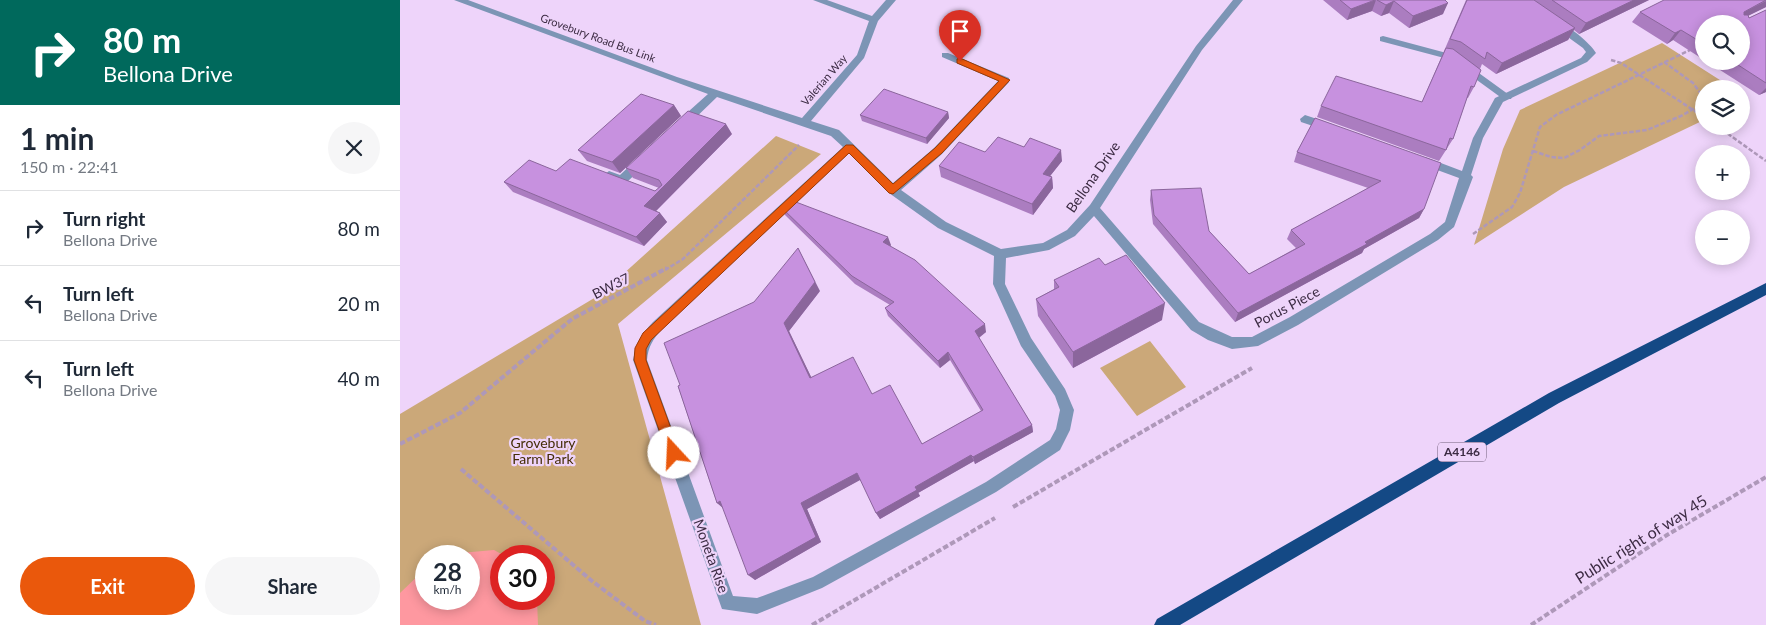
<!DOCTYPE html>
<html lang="en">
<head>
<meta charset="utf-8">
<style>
  body { margin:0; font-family:Lato,sans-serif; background:#f6f6f7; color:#1f2937; height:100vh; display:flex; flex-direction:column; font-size:19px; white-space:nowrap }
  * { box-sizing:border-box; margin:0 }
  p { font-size:16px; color:#747a83 }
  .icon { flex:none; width:28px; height:28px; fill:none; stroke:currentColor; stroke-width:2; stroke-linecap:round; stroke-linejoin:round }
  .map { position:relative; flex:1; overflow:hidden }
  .side { display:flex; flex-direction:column; background:#fff; width:400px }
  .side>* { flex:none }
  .guide { background:#00695c; color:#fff; overflow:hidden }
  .fabs { position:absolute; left:1295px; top:15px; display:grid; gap:10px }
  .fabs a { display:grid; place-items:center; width:55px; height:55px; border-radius:50%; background:#fff; box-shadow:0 2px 12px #0003; font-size:25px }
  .speed { position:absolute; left:15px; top:545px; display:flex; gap:10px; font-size:25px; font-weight:700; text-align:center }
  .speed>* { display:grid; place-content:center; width:65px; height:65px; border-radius:50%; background:#fff; box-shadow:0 2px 12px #0003; line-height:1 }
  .speed small { font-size:12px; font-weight:400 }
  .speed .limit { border:8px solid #d22; background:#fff; color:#111 }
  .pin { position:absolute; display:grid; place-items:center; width:42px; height:42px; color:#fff; margin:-51px -21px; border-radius:50% 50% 50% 0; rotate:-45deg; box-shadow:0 0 5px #0007 }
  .pin .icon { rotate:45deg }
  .me { position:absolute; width:55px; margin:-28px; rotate:340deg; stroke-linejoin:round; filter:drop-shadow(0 0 4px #0008) }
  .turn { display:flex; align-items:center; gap:18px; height:105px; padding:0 20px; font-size:22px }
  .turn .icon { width:65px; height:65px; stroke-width:2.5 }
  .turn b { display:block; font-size:35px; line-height:42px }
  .round { display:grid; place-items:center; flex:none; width:52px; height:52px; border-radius:26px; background:#f6f6f7 }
  .overview { display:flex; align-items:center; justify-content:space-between; height:85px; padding:0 20px }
  h1 { font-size:30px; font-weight:700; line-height:38px }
  .cta { display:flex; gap:10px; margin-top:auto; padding:10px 20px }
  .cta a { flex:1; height:58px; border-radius:30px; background:#ea580c; color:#fff; font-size:20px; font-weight:700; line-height:58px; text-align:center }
  .cta a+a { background:#f6f6f7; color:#1f2937 }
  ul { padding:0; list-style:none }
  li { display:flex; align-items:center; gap:15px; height:75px; padding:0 20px; border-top:1px solid #e0e1e3 }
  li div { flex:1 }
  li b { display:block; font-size:19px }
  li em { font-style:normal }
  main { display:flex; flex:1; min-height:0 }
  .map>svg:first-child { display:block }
</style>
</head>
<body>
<main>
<section class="side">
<div class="guide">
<div class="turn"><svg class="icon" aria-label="right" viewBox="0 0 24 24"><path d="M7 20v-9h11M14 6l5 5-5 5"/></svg><div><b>80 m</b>Bellona Drive</div></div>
</div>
<div class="overview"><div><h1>1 min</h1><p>150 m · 22:41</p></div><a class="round"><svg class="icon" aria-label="close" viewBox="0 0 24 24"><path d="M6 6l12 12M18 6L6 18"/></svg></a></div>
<ul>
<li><svg class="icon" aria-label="right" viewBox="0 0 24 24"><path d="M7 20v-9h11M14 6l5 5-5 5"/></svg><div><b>Turn right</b><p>Bellona Drive</p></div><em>80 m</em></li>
<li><svg class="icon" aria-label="left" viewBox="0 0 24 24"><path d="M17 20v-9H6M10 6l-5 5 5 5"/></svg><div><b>Turn left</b><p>Bellona Drive</p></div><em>20 m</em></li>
<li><svg class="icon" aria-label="left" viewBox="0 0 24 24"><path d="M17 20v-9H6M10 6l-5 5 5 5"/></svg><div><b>Turn left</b><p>Bellona Drive</p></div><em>40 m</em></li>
</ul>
<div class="cta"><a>Exit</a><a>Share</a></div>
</section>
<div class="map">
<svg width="1366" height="625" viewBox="0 0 1366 625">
  <rect width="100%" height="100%" fill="#eed4fa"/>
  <path fill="#cba879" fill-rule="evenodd" d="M1262 43 1334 89H1304V120L1164 187 1074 245 1103 149 1120 110Z
    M376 136 421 154 218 324 301 625H0V414L201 294ZM26 556H69V599H26ZM101 556H144V599H101Z
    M750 341 786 387 737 416 700 368Z"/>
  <path fill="#fe98a0" d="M94 550 105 556H101V599H137L138 625H0V593L24 570 26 569V599H69V556H54L60 553Z"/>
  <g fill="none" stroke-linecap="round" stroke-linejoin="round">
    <path stroke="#ae98b9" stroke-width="2.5" stroke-dasharray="4.5 2" stroke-linecap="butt" d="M1211 60 1221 63 1304 117
      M1264 62 1293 83 1304 98
      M1317 126 1366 161
      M1133 151 1151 157 1164 158 1180 150 1199 136 1247 130 1281 116 1304 103
      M1073 234 1112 207 1120 193 1140 127 1156 115 1292 49
      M265 270 283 259 399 145"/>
    <path stroke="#ae98b9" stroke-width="4" stroke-dasharray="5.5 2.5" stroke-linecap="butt" d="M0 444 60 413 172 319 267 268
      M61 469 192 581 245 621 256 625
      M613 507 852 368
      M412 625 595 518
      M1131 625 1267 535 1366 477"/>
    <path fill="#7c95b5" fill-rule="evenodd" d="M983 36 1054 55 1112 97 1111 99H1103L1048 59 980 41V37Z"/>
    <path fill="#7c95b5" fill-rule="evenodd" d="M54 0H68L277 77 402 118 457 55 469 21 413 0H427L472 16 486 0H496L478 21 464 58 411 121 439 130 493 183 534 148 598 81 542 57V53H548L609 78V82L542 154 501 190 546 222 601 249 643 243 667 230 690 205 796 46 833 0H843L802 50 700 208 799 322 832 337H852L890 317 1030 234 1045 222 1059 178 1021 164 1020 161 1025 157 1062 171 1073 138 1095 98 1181 58 1186 52 1183 48 1154 27V23C1165 21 1190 43 1196 53L1187 62 1103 102 1083 138 1071 175 1073 177 1054 227 1038 240 898 325 858 346 832 349 808 340 791 330 694 216 675 236 649 250 606 258 605 284 631 338 665 389 674 410 670 430 660 450 596 492 422 588 357 614 322 609 233 360C236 345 242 333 253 322L443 147 431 136 317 97 287 126H279L278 123 279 120 308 94ZM449 153 489 193 538 228 594 256 593 284 621 346 655 396 660 410 656 429 650 440 586 482 413 577 357 598 333 596 247 360C248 347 253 339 262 329Z
      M905 115 932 124 933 127 928 131 901 122 900 119Z
      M241 158 245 159 246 162 245 165 226 183C219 185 207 181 204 175L209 171 220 175 237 159Z"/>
    <path fill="#144985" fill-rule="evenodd" d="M1366 283V295L1159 403 780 625H754L757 619 1149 393Z"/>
  </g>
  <path fill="#ab7dc0" d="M923 0H1045L1043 14 1009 28 989 13 981 16 972 11 947 20Z
    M1066 0H1249L1179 34 1174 30 1168 40 1096 74 1082 64 1080 69 1074 87 1068 98H1067L1053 139 1039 161 917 117 921 106 1022 102Z
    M1366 0V7L1348 16 1349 18 1366 10V92L1359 95 1306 61H1341L1304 24V60L1273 40 1267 44 1232 22 1240 12Z
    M274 105 281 116 220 173 187 161 178 150Z
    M548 112 549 118 527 144 462 121 460 115Z
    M915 118 1024 209 1019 218 964 249 962 253 835 322 753 224 750 200 751 190 809 231 849 274 896 248 887 239 891 230 968 188 894 162 897 152Z
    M332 134 256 211 260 213 267 222 244 246 113 192 104 182 156 171 255 191 259 188 233 178 226 168Z
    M585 152 662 161 650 176 652 177 653 188 633 215 541 177 539 166Z
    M381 207 491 245 490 246 586 332 579 338 632 425 633 432 575 464 574 461 518 493 520 496 480 519 476 513 461 479 407 509 421 542 355 580 323 507 317 503 278 386 420 291 389 331 411 377 472 394 522 444 581 411 550 360 540 368 488 316 485 308 490 305 455 284 385 215Z
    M705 265 762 320 673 368 638 316 636 299 654 289V280Z"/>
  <path fill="#8b669c" d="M976 0 972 11 947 20 951 9Z
    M1234 0H1249L1179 34 1186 23Z
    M994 1 989 13 981 16 986 5Z
    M1366 1V7L1335 22 1344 12Z
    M1048 3 1043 14 1009 28 1013 16Z
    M1175 28 1168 40 1096 74 1102 63Z
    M1281 30 1273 40 1267 44 1275 33Z
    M1366 88V92L1359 95Z
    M274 105 281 116 220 173 212 162Z
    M548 112 549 118 527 144 526 138Z
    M326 124 332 134 251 216 244 206Z
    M661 150 662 161 643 185V174Z
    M652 177 653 188 633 215 632 204Z
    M1024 209 1019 218 964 249 962 253 835 322 838 313Z
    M260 213 267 222 244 246 236 237Z
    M488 237 491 245 487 251 483 242Z
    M398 248 420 291 389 331 415 385 410 378 384 323Z
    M765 303 762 320 673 368V352Z
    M585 324 586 332 577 339 575 331Z
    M548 352 550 360 540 368 538 361Z
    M632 425 633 432 575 464 573 457Z
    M571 455 574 461 518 493 515 487Z
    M457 473 462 479 407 509 421 542 355 580 348 575 401 503Z
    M517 490 520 496 480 519 476 513Z
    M320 501 324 509 317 503Z"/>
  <path fill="#c791df" stroke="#8b669c" d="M940 0H975L951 9Z
    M977 0H1045L1048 3 1013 16 994 1 986 5Z
    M1067 0H1134L1175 28 1102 63 1087 52 1085 59 1061 42 1050 39Z
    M1152 0H1234L1186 23Z
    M1264 0H1366L1344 12V15H1348L1349 18 1366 10V83L1332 61H1341V24H1304V44L1281 30 1275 33 1240 12Z
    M1046 48 1053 49 1081 70 1074 87 1071 86 1053 139 1050 138 1046 150 921 106 936 76 1022 102Z
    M484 89 548 112 526 138 460 115Z
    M241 94 274 105 212 162 178 150Z
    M288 111 326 124 244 206 260 213 236 237 104 182 129 160 156 171 170 159 255 191 262 185 259 180 226 168Z
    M915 118 1041 163 1024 209 965 242 967 244 838 313 754 215 751 190 801 188 809 231 849 274 905 244 891 230 981 181 897 152Z
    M598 137 624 147 630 138 661 150 643 174 652 177 632 204 539 166 559 142 585 152Z
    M388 199 488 237 483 242 515 260 585 324 575 331 632 425 573 457 571 455 515 487 517 490 476 513 457 473 401 503 416 537 348 575 320 501 317 503 278 386 280 385 264 343 354 302 398 248 415 282 384 323 410 378 453 357 472 394 490 385 522 444 583 410 548 352 538 361 485 308 494 302 452 276 381 207Z
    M726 255 765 303 673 352 636 299 659 287 654 280 699 258 705 265Z"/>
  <path fill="#ea580c" stroke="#983908" d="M560 58 610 80 542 153 493 194 489 193 449 153 251 340 246 349V360L280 453 278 458 274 459 269 458 234 360 235 348 243 333 446 145H453L493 184 535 148 599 81 557 63V59Z"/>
  <g text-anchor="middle" stroke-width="4.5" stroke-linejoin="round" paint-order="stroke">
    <g font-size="11" fill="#3c2b43" stroke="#eed4fa">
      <text transform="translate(198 38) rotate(20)" y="4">Grovebury Road Bus Link</text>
      <text transform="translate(424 80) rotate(-49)" y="4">Valerian Way</text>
    </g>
    <rect fill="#eed4fa" stroke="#715e7a" stroke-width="1" x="1038" y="442.5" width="48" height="19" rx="4"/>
    <g font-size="12" font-weight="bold" fill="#3c2b43">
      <text x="1062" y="456">A4146</text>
    </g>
    <g font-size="14" fill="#3c2b43" stroke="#eed4fa">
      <text transform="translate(693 177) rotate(-55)" y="5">Bellona Drive</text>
      <text transform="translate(211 286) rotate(-27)" y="5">BW37</text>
      <text transform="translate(887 307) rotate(-28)" y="5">Porus Piece</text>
      <text transform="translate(311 556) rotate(70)" y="5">Moneta Rise</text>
    </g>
    <g font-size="14" fill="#442d06" stroke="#eed4fa">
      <text x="143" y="448">Grovebury<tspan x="143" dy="16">Farm Park</tspan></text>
    </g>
    <g font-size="16" fill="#3c2b43" stroke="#eed4fa">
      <text transform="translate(1241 539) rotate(-32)" y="6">Public right of way 45</text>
    </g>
  </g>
</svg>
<div class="fabs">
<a><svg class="icon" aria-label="search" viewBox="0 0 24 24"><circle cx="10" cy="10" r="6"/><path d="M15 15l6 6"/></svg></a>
<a><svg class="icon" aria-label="layers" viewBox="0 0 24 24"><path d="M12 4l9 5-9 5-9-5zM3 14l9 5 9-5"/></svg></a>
<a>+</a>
<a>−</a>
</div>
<div class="speed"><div>28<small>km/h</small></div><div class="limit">30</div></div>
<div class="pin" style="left:560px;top:61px;background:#d93025"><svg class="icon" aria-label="arrive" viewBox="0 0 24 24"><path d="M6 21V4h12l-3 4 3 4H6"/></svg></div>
<svg class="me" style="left:274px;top:453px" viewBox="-20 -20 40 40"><circle r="19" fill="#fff"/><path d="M0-13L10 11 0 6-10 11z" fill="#ea580c"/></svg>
</div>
</main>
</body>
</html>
